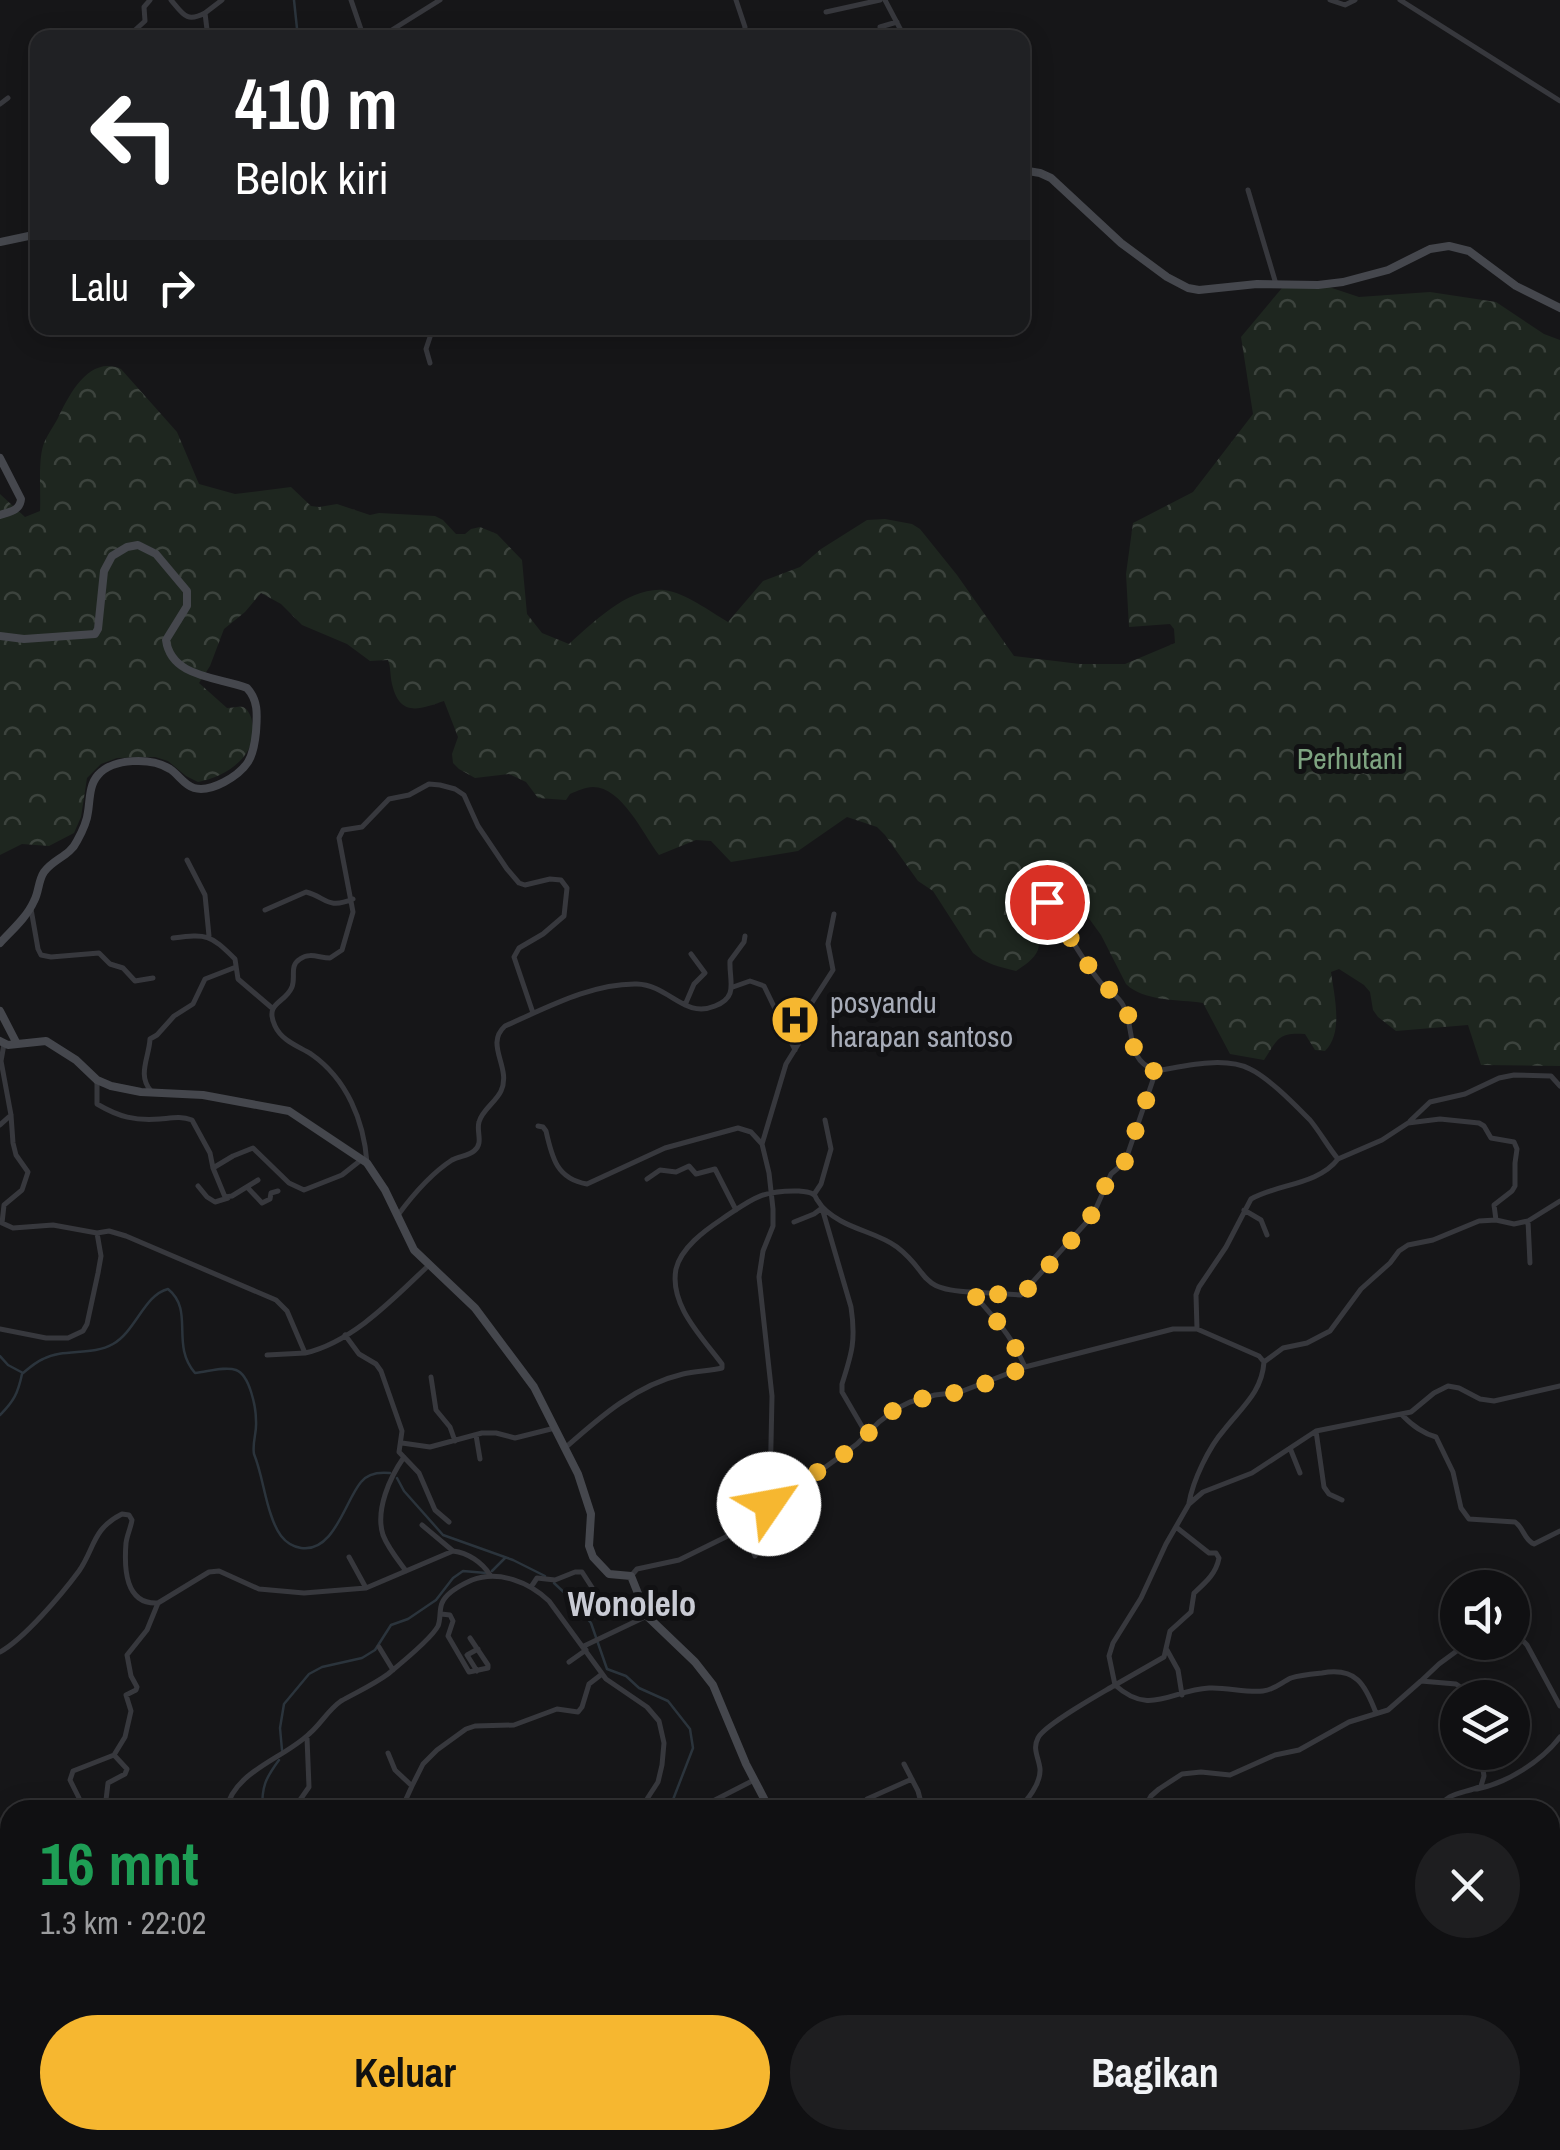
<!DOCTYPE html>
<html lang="id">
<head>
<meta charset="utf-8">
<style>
  body { margin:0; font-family:"Archivo Narrow",sans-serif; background:#1e1e20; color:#f1f3f6; height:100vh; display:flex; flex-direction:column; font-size:38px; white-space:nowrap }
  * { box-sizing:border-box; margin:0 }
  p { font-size:32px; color:#9c9d9f }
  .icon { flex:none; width:55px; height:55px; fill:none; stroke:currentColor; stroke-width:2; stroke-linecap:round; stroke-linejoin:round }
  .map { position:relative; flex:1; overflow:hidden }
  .side { position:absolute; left:0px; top:1800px; width:1560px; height:350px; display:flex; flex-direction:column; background:#101012; border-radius:30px 30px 0 0; box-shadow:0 5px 25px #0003,0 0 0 2px #303032 }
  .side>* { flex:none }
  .guide { position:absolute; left:30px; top:30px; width:1000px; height:305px; border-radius:20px; box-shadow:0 5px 25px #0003,0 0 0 2px #303032; background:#202124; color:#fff; overflow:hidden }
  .buttons { position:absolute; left:1440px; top:1570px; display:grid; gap:20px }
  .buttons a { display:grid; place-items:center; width:90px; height:90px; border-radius:50%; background:#101012; box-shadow:0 5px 25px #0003,0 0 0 2px #303032; font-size:50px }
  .pin { position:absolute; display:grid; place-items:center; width:85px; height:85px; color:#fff; margin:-42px; border:5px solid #fff; border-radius:50%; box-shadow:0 2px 10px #0007 }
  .me { position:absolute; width:110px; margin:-55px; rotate:57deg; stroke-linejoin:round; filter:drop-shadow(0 0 8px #0008) }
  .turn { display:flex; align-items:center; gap:35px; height:210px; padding:0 40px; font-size:45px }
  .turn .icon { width:130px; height:130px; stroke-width:2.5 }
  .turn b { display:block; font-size:70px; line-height:85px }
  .then { display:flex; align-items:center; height:95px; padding:0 40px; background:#0003; gap:20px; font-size:38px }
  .round { display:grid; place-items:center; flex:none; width:105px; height:105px; border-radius:52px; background:#1e1e20 }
  .summary { display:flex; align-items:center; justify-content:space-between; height:170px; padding:0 40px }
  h1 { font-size:60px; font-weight:800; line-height:75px; color:#1e9e55 }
  .action { display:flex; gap:20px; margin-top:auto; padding:20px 40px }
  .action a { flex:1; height:115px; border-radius:60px; background:#f6b730; color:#111; font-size:40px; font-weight:800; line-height:115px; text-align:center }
  .action a+a { background:#1e1e20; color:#f1f3f6 }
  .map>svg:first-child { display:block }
</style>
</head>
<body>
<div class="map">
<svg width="1560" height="2150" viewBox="0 0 1560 2150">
  <defs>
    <pattern id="forest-crowns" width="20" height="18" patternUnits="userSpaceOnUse" patternTransform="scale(2.5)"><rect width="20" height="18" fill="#1e261f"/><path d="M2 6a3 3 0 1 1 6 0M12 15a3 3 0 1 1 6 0" fill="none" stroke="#3c433d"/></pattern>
  </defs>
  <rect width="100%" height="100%" fill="#161618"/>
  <path fill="url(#forest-crowns)" d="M1329 287 1359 297 1430 292 1496 302 1544 334 1560 340V1066L1481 1065 1468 1025 1396 1031 1378 1017 1373 1010 1370 992 1364 985 1339 969 1331 972C1334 995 1344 1033 1325 1051L1315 1050 1305 1034C1278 1032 1278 1039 1264 1060L1230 1054 1203 1003C1179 999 1144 1002 1126 984L1101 935 1069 891 1042 889 1023 906C1029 936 1059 944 1016 971 1000 967 986 964 973 953L933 891 918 881 885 835 877 827 847 817 798 851 731 862 711 841 696 840 659 855C643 834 622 787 593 787 585 787 577 791 570 794L566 800 538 798 526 782 509 774 475 778 459 769 453 763 452 754 458 737 444 701C420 709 400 718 392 684 390 675 391 668 388 660L370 661 347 644 302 625 281 604 261 593 245 612 224 629 210 666 199 683 227 708C232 708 238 706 243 707 248 709 251 716 252 721 260 754 227 777 198 782L186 776 168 761 155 757 117 758 101 764 87 778 81 817 74 833 49 846 22 844 0 855V494L25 517 40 511C41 493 38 463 43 446 46 437 53 427 58 418 69 395 89 355 121 369L177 432 199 484 235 494 291 487 311 506 319 507 337 504 370 515 379 513 435 516 443 520 456 534H465L471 529 480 527 497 534 522 560 527 614 542 633 569 644C594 622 628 587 664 590 686 593 709 611 728 622L763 581 800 567 821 549 867 520 885 519 912 524 920 529 957 575 1014 656 1080 664H1125L1175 643 1174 629 1170 624 1129 627 1126 574 1133 523 1193 492 1253 414 1241 337 1282 288Z"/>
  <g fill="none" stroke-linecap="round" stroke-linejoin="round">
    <path stroke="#2b343c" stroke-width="2.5" d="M294 0 298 38
      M0 1356 8 1365 23 1373C29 1368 36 1362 43 1359 64 1348 92 1356 113 1344 136 1331 144 1295 168 1289 195 1311 170 1344 195 1373 207 1372 225 1366 236 1370 250 1375 256 1408 256 1421 257 1433 252 1442 254 1454 262 1474 264 1495 271 1515 276 1530 283 1545 301 1548 334 1553 345 1501 361 1482 368 1473 380 1472 390 1473
      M0 1415C14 1401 18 1393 22 1374
      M397 1478 404 1491 443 1535 513 1560 545 1576
      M492 1571 505 1558
      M554 1583 570 1598 591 1623 607 1669 626 1676 639 1688 668 1701 690 1729 693 1748 669 1810
      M282 1750 280 1728 284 1704 309 1674 322 1667 362 1658 375 1650 391 1625 408 1619 436 1600 453 1578 463 1571 486 1573
      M262 1810C262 1786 265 1779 279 1760
      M0 1954 10 1967
      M1018 2140H1021
      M1149 2140 1154 2150"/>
    <path stroke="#37383d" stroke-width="5" d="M171 0C183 14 186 23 205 13
      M351 0 364 38
      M736 0 745 27 743 38
      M885 0 905 38
      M1330 0 1345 5 1355 0
      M1400 0 1560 101
      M826 12 880 0
      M880 27 897 22
      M134 31 145 21 144 7 150 0
      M208 38 205 13 222 0
      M379 38 440 0
      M1022 94H1023
      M0 104 8 98
      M1248 190 1276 284
      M430 363 426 349 433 328
      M187 860 205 895 209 936
      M1036 903H1049C1066 929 1081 959 1101 983 1108 991 1118 995 1123 1005 1136 1030 1124 1059 1156 1071
      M31 909 38 949 41 955 51 957 99 953 110 964 123 968 135 981 153 978
      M265 910 306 892C326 897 327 910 353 899
      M173 938C207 934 210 934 235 959L238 979 272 1008
      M733 987 750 981 764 986 795 1050
      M685 1005 694 984 705 973 691 954
      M97 1080V1104C119 1117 135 1121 160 1119 172 1118 181 1116 192 1120L210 1153 213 1168 225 1197 232 1196 258 1180
      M151 1091C137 1075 149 1058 150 1039L157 1035 174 1016 193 1004 205 979 236 967
      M1410 1121 1430 1102 1465 1094 1499 1078 1514 1075 1551 1076 1560 1086
      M0 1125 11 1115
      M538 1126 543 1127 546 1131C552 1158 557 1179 587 1184L665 1148 738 1128 751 1132 762 1144 769 1173 773 1209V1226L763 1251 759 1277 772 1396 770 1490
      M762 1144 786 1064 799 1043 804 1015 833 970 828 944 834 914
      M367 1163C364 1121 347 1079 311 1054 298 1046 282 1041 275 1026 264 1002 285 1004 292 987 296 976 289 966 300 959 310 952 319 958 330 958L342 950 353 912 339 838 343 830 362 827 389 799 409 795 429 784 440 785 455 789 464 795 478 826 507 869 519 883 525 885 550 879 561 880 567 888 564 916 543 934 519 948 514 957 533 1013
      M213 1168 233 1156 253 1148 289 1183 304 1190 342 1175 361 1160
      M647 1179 660 1170 676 1172 689 1166 696 1174 715 1169 736 1210
      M198 1186 207 1197 215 1202 228 1198
      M247 1187 262 1203 270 1199 271 1193 278 1191
      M815 1193 821 1184 831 1149 825 1120
      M1244 1210 1261 1220 1267 1235
      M398 1215C412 1196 432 1173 452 1160 459 1156 468 1156 474 1151 484 1143 476 1132 479 1122 482 1110 496 1102 501 1091 512 1067 484 1045 505 1026 546 1008 592 983 637 984 669 985 684 1019 715 1006 739 997 729 981 730 961L744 942 745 936
      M1528 1221 1530 1263
      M794 1222 814 1214 822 1208 851 1307C856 1340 852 1353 842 1384V1392L867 1435
      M97 1233 109 1231 126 1236 276 1300 287 1311 305 1353C353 1342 394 1298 429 1265
      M973 1292 1021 1295 1093 1215 1111 1174 1125 1162 1156 1071C1183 1066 1225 1056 1250 1069 1269 1078 1295 1105 1310 1120 1320 1132 1328 1147 1338 1159
      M0 1329 46 1338H68L83 1331 87 1324 98 1273 101 1256 97 1233 53 1225 13 1228 2 1223 4 1205 22 1190 28 1172 16 1155 13 1143 11 1115 1 1061 4 1044
      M1197 1329 1196 1295 1199 1287 1226 1247 1251 1199C1277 1184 1318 1185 1338 1159L1382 1140 1408 1123 1440 1119 1479 1123 1484 1126 1491 1138 1514 1142 1517 1149 1515 1163V1186L1512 1191 1494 1205 1496 1220
      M345 1335 359 1354 376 1364 381 1371 402 1431 399 1452 419 1473 435 1510 449 1522
      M267 1355 305 1353
      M431 1377 436 1410 450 1427 455 1441
      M1403 1416C1413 1426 1422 1433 1436 1437L1453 1472 1461 1508 1469 1519 1515 1522C1524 1528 1524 1540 1534 1544L1560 1531
      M1316 1431 1324 1487 1329 1494 1342 1500
      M476 1435 480 1459
      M402 1443 430 1447 482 1433H496L515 1438 555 1428
      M565 1448C600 1417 636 1385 683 1374 696 1371 710 1371 722 1368V1364C702 1337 669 1305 676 1269 681 1248 704 1231 722 1219 752 1199 761 1190 799 1191 804 1192 810 1191 814 1195 816 1196 816 1199 818 1201 823 1210 832 1216 841 1221 859 1231 881 1235 897 1247 932 1274 916 1290 972 1292 995 1320 1010 1332 1025 1367
      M1290 1448 1300 1473
      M404 1457C390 1477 375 1510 383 1535 388 1548 398 1560 406 1571
      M1189 1503C1193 1480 1209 1447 1224 1430 1242 1407 1262 1392 1264 1362L1283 1348 1307 1343 1330 1331 1361 1289 1390 1263 1399 1251 1408 1245 1433 1240 1479 1221 1496 1220 1514 1224 1528 1221 1560 1201
      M422 1525 453 1551
      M1176 1527 1209 1553H1216L1219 1558C1216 1574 1205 1583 1194 1593L1191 1612 1170 1631 1164 1657 1115 1685C1150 1717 1171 1690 1209 1688 1227 1687 1246 1693 1263 1691 1274 1690 1282 1682 1291 1678 1300 1675 1312 1674 1322 1673 1356 1667 1365 1684 1376 1713
      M744 1528 755 1556
      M767 1540 774 1531 767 1508
      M349 1557 366 1588
      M631 1576 637 1569 679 1560 744 1528 767 1508 770 1490 803 1481 816 1474 857 1444 879 1422 896 1409 910 1402 935 1395 960 1392 1025 1367 1173 1329H1197L1259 1356 1264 1362
      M531 1587 537 1578 555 1580 575 1572H582L593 1589 605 1617
      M441 1614 450 1615 453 1621 448 1636 469 1672 488 1668V1665L470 1638
      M1512 1629 1527 1645 1560 1706
      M584 1646 647 1616
      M379 1647 393 1670
      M1167 1650 1178 1670 1182 1695
      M0 1652C24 1639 62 1594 79 1571 95 1548 92 1529 122 1514L129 1515 132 1520C131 1527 127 1535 126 1543 124 1568 125 1605 158 1603L209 1572 219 1571 259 1589 304 1593 366 1588 453 1551C468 1553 482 1562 490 1575
      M569 1662 586 1650
      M477 1671 467 1655 478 1649
      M1421 1681 1439 1664 1469 1642
      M388 1753 395 1770 412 1786 401 1810
      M114 1755 125 1737 131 1711 126 1695 136 1690 137 1687 131 1676 127 1655 147 1630 158 1603
      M904 1764 918 1791 923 1810
      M412 1786 423 1764 437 1750 466 1729 475 1726 514 1725 557 1709 578 1712 582 1707 589 1684 602 1674
      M1477 1789C1507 1783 1542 1761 1560 1737
      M76 1810 79 1798 70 1780 73 1771 114 1755 127 1769 125 1774 108 1783 106 1800 110 1810
      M226 1810C234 1771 283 1759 309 1734 321 1724 328 1710 341 1701 357 1692 373 1685 388 1674 399 1665 432 1638 438 1626 441 1619 439 1610 442 1603 446 1593 463 1584 472 1580 499 1570 529 1582 549 1601L606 1679 647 1707 659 1721 664 1743 662 1765 658 1782 647 1799 643 1810
      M293 1810 309 1787 307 1738
      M704 1810 713 1801 754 1780
      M864 1810 863 1804 867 1799 912 1779
      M1018 1810C1027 1800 1041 1784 1040 1769 1039 1758 1032 1749 1038 1738 1044 1725 1100 1694 1115 1685L1109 1656 1113 1643 1141 1598 1166 1544 1189 1504 1203 1492 1252 1473 1316 1431 1411 1412 1434 1393 1448 1386 1459 1388 1480 1399 1494 1401 1560 1386
      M1143 1810 1151 1796 1159 1789 1182 1774 1201 1772 1230 1775 1275 1755 1299 1750 1349 1722 1388 1710 1421 1681 1456 1684 1476 1698
      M1440 1810C1445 1791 1466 1794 1481 1786L1484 1776 1480 1752
      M0 1873 10 1874
      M1550 1885 1560 1887
      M1550 2024 1554 2016V1998L1560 1980
      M1550 2028 1560 2022
      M0 2064 10 2070
      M0 2112 10 2103
      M442 2140 446 2150
      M539 2140 545 2150
      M556 2140 564 2150
      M998 2140 1008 2150
      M1525 2140 1532 2150
      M76 2150 79 2140
      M212 2150 228 2140
      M415 2150 417 2140
      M704 2150 716 2140
      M833 2150 849 2140
      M924 2150 930 2140
      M1020 2150 1035 2140"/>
    <path stroke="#45474d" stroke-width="8" d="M1022 170 1040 173 1051 178 1121 243 1167 277 1188 288 1199 290 1257 284 1318 285 1343 282 1388 270 1430 249 1449 246 1469 251 1516 286 1560 308
      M0 242 38 234
      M0 458 21 499C20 511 9 512 0 515
      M0 636 24 639 95 634 98 629 104 571 112 556 127 547 138 545 156 554 187 591V606L166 640C171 678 219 677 247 688 259 701 257 716 256 732 255 742 253 754 248 762 239 776 211 793 194 788 184 785 179 775 170 769 151 757 113 758 98 775 89 785 90 800 88 812 87 822 82 832 77 841 70 856 53 859 44 872 38 881 39 892 34 901 27 917 12 930 0 943
      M0 1011 16 1042
      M0 1041 8 1045 46 1041 76 1060 97 1080 111 1086 141 1092 203 1095 289 1111 367 1163 385 1190 414 1250 475 1308 534 1387 578 1474 591 1514 589 1546 593 1557 609 1574 631 1576 647 1616 695 1662 713 1685 746 1764 770 1810
      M1115 2140 1117 2150"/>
  </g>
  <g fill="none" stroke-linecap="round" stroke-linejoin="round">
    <path stroke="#f6b730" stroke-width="18" stroke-dasharray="0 32.4" d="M769 1504 770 1490C808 1480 828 1468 858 1443 872 1431 883 1416 899 1407 919 1397 938 1396 959 1392 982 1387 1003 1375 1025 1368 1010 1332 995 1320 972 1292L1017 1296 1025 1292 1088 1222 1111 1174 1124 1164 1156 1072C1122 1058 1139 1027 1122 1002 1117 994 1105 988 1098 980L1047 902"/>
  </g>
  <defs>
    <g id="hospital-disc" transform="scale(2.5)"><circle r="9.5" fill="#f6b730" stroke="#111113"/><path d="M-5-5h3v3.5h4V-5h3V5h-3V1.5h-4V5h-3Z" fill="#111"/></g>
  </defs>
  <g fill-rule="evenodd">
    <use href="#hospital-disc" x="795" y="1020"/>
  </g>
  <g text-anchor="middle" stroke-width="10" stroke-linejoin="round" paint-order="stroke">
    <g font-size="30" fill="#7ea481" stroke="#111113">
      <text x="1350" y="769">Perhutani</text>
    </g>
    <g font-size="30" fill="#a7acb8" stroke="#111113" text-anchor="start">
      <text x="830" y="1013">posyandu<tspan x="830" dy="34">harapan santoso</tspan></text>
    </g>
    <g font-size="35" font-weight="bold" fill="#c9cbd4" stroke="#111113">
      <text x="632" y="1616">Wonolelo</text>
    </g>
  </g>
</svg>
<div class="buttons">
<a><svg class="icon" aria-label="sound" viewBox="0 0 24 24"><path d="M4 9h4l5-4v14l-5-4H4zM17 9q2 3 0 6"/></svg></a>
<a><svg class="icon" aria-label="layers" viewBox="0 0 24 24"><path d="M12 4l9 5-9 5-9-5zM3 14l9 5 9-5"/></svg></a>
</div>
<div class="pin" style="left:1047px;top:902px;background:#d93025"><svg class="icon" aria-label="arrive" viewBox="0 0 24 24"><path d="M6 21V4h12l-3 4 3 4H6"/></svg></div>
<svg class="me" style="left:769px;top:1504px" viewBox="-20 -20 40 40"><circle r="19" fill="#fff"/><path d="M0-13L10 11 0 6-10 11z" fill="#f6b730"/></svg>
<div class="guide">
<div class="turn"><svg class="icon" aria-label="left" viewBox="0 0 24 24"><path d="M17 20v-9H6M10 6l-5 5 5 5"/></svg><div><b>410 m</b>Belok kiri</div></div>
<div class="then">Lalu<svg class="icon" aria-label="right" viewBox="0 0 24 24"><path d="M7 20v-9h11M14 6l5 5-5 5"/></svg></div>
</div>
<section class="side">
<div class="summary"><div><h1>16 mnt</h1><p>1.3 km · 22:02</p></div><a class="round"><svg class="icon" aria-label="close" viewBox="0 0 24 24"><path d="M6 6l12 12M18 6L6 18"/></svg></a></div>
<div class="action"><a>Keluar</a><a>Bagikan</a></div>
</section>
</div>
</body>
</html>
